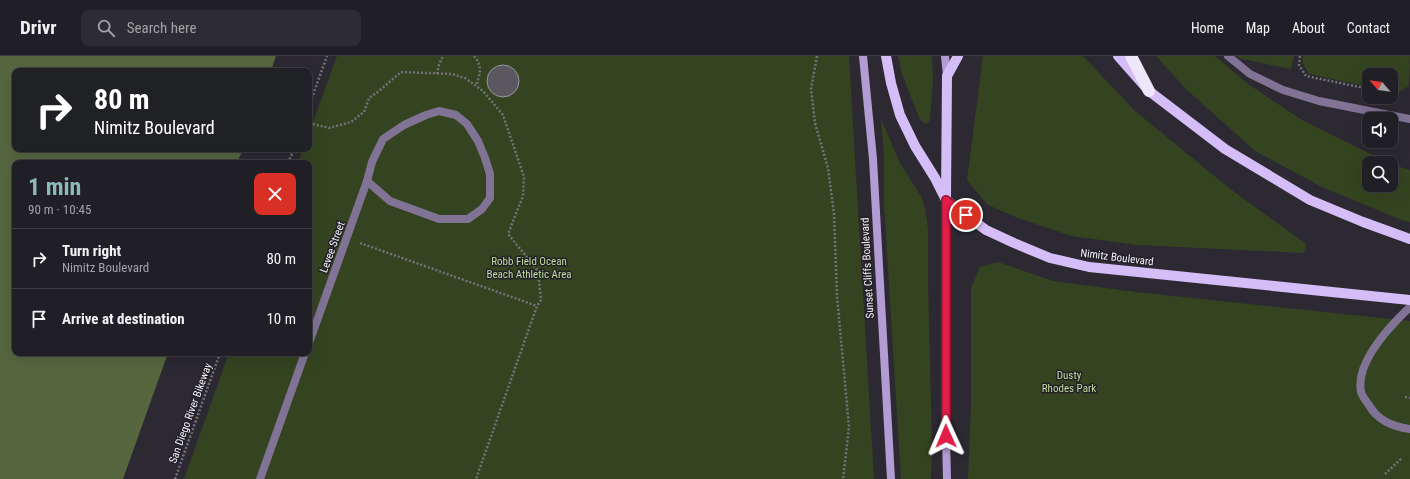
<!DOCTYPE html>
<html lang="en">
<head>
<meta charset="utf-8">
<style>
  body { margin:0; font-family:"Roboto Condensed",sans-serif; background:#2d2c32; color:#f1f3f6; height:100vh; display:flex; flex-direction:column; font-size:15px; white-space:nowrap }
  * { box-sizing:border-box; margin:0 }
  p { font-size:13px; color:#a2a2a7 }
  .icon { flex:none; width:22px; height:22px; fill:none; stroke:currentColor; stroke-width:2; stroke-linecap:round; stroke-linejoin:round }
  .map { position:relative; flex:1; overflow:hidden }
  .sheet { position:absolute; left:12px; top:104px; width:300px; height:196px; display:flex; flex-direction:column; background:#211f26; border-radius:8px; box-shadow:0 4px 16px #0002,0 0 0 1px #3e3d43 }
  .sheet>* { flex:none }
  .banner { position:absolute; left:12px; top:12px; width:300px; height:84px; border-radius:8px; box-shadow:0 4px 16px #0002,0 0 0 1px #3e3d43; background:#202124; color:#fff; overflow:hidden }
  .needle { width:26px; rotate:298deg }
  .fabs { position:absolute; left:1362px; top:12px; display:grid; gap:8px }
  .fabs a { display:grid; place-items:center; width:36px; height:36px; border-radius:8px; background:#211f26; box-shadow:0 4px 16px #0002,0 0 0 1px #3e3d43; font-size:20px }
  .pin { position:absolute; display:grid; place-items:center; width:34px; height:34px; color:#fff; margin:-17px; border:2px solid #fff; border-radius:50%; box-shadow:0 1px 4px #0007 }
  .me { position:absolute; width:44px; margin:-22px; rotate:359deg; stroke-linejoin:round; filter:drop-shadow(0 0 3px #0008) }
  .turn { display:flex; align-items:center; gap:14px; height:84px; padding:0 16px; font-size:18px }
  .turn .icon { width:52px; height:52px; stroke-width:2.5 }
  .turn b { display:block; font-size:28px; line-height:34px }
  .round { display:grid; place-items:center; flex:none; width:42px; height:42px; border-radius:8px; background:#2d2c32 }
  .head { display:flex; align-items:center; justify-content:space-between; height:68px; padding:0 16px }
  h1 { font-size:24px; font-weight:700; line-height:30px; color:#8bbbb9 }
  ul { padding:0; list-style:none }
  li { display:flex; align-items:center; gap:12px; height:60px; padding:0 16px; border-top:1px solid #3e3d43 }
  li div { flex:1 }
  li b { display:block; font-size:15px }
  li em { font-style:normal }
  header { display:flex; align-items:center; gap:24px; box-sizing:border-box; height:56px; padding:0 20px; background:#211f26; border-bottom:1px solid #3e3d43 }
  header strong { font-size:19px }
  nav { display:flex; gap:22px; margin-inline-start:auto; font-size:14px }
  .search { width:280px; height:36px; background:#2d2c32; display:flex; align-items:center; gap:10px; box-sizing:border-box; padding:0 14px; border-radius:8px; color:#a2a2a7; font-size:15px }
  .map>svg:first-child { display:block }
</style>
</head>
<body>
<header>
<strong>Drivr</strong>
<div class="search"><svg class="icon" aria-label="search" viewBox="0 0 24 24"><circle cx="10" cy="10" r="6"/><path d="M15 15l6 6"/></svg>Search here</div>
<nav><a>Home</a><a>Map</a><a>About</a><a>Contact</a></nav>
</header>
<div class="map">
<svg width="1410" height="423" viewBox="0 0 1410 423">
  <rect width="100%" height="100%" fill="#2c2932"/>
  <path fill="#344420" d="M337 0H849L874 423H184L229 297H309V107H298L303 93H309V77Z
    M898 0H932L933 24 930 64 926 68 920 64 902 18Z
    M983 0H1083L1135 55 1229 132 1306 188 1304 197 1137 189 1072 180 1018 162 988 149 967 124Z
    M1156 0H1215L1248 28 1302 64 1389 107H1369V129H1391V108L1410 114V166L1399 163 1322 131 1255 95 1185 32Z
    M1238 0H1294L1291 13 1238 2Z
    M1303 0H1410L1409 30 1398 37 1391 36V19H1369V31L1309 18 1302 6Z
    M881 63 900 107 922 142 925 152 928 173V225L932 390 931 423H901L884 148V100Z
    M998 206 1053 225 1136 236 1410 265V423H968L971 348V232L980 211Z"/>
  <path fill="#566740" d="M0 0H276L271 15H15V93H243L237 107H15V297H168L123 423H0Z"/>
  <path fill="#5a5760" stroke="#99959f" d="M487 25a16 16 0 1 1 32 0a16 16 0 1 1-32 0Z"/>
  <g fill="none" stroke-linecap="round" stroke-linejoin="round">
    <path stroke="#747279" stroke-width="2.5" stroke-dasharray="2 2" stroke-linecap="butt" d="M474 0C483 10 480 18 476 30
      M817 0 811 33 815 67 828 112 834 158 837 240 849 371 843 423
      M1300 0 1299 9 1306 20 1369 33
      M437 18 439 9 443 0
      M309 50 327 0
      M309 67 329 72 351 66 364 56 369 42 379 35 401 16 452 18 465 22 483 35 503 59 524 121 523 140 508 178 538 215 541 244 537 250 476 423
      M288 107 294 93
      M360 187 537 250
      M1405 341 1410 342
      M1385 418 1402 402
      M175 423 220 297"/>
    <path stroke="#817396" stroke-width="8" d="M1228 0 1250 18 1283 34 1319 45 1410 63
      M1410 251C1390 270 1355 306 1361 336 1362 340 1366 345 1369 349 1377 364 1394 371 1410 373"/>
    <path stroke="#817396" stroke-width="8" d="M309 287 367 125 372 106 383 83 404 69 426 59 439 55 456 59 467 68 478 85 485 102 490 118V142L482 153 468 163H439L390 145 367 125
      M260 423 305 297"/>
    <path stroke="#b29cd3" stroke-width="8" d="M863 0 873 103 891 423
      M945 0 947 20
      M946 144 945 338 947 423"/>
    <path stroke="#d5bef8" stroke-width="10" d="M886 0 891 27 900 59 915 90 935 122 946 144 986 174 1014 187 1050 202 1089 211 1410 244
      M1118 0 1149 35 1225 93 1310 144 1363 166 1410 183
      M946 141 947 20 958 0"/>
    <path stroke="#eee7f9" stroke-width="12" d="M1131 0 1149 35"/>
  </g>
  <g fill="none" stroke-linecap="round" stroke-linejoin="round">
    <g stroke="#92132f" stroke-width="10">
      <path id="route" d="M946 380V144L966 159"/>
    </g>
    <use href="#route" stroke="#e11d48" stroke-width="7"/>
  </g>
  <g text-anchor="middle" stroke-width="3" stroke-linejoin="round" paint-order="stroke">
    <g font-size="11" fill="#f4f2f7" stroke="#232028">
      <text transform="translate(332 191) rotate(-70)" y="4">Levee Street</text>
      <text transform="translate(1117 201) rotate(7)" y="4">Nimitz Boulevard</text>
      <text transform="translate(867 212) rotate(-93)" y="4">Sunset Cliffs Boulevard</text>
      <text transform="translate(190 357) rotate(-70)" y="4">San Diego River Bikeway</text>
    </g>
    <g font-size="11" fill="#bfdd9c" stroke="#232028">
      <text x="529" y="209">Robb Field Ocean<tspan x="529" dy="13">Beach Athletic Area</tspan></text>
      <text x="1069" y="323">Dusty<tspan x="1069" dy="13">Rhodes Park</tspan></text>
    </g>
  </g>
</svg>
<div class="fabs">
<a><svg class="needle" viewBox="-14 -14 28 28"><path d="M0-13l5 13h-10z" fill="#e53935"/><path d="M0 13l5-13h-10z" fill="#a2a2a7"/></svg></a>
<a><svg class="icon" aria-label="sound" viewBox="0 0 24 24"><path d="M4 9h4l5-4v14l-5-4H4zM17 9q2 3 0 6"/></svg></a>
<a><svg class="icon" aria-label="search" viewBox="0 0 24 24"><circle cx="10" cy="10" r="6"/><path d="M15 15l6 6"/></svg></a>
</div>
<div class="pin" style="left:966px;top:159px;background:#d93025"><svg class="icon" aria-label="arrive" viewBox="0 0 24 24"><path d="M6 21V4h12l-3 4 3 4H6"/></svg></div>
<svg class="me" style="left:946px;top:380px" viewBox="-20 -20 40 40"><path d="M0-17L14 15 0 8-14 15z" fill="#e11d48" stroke="#fff" stroke-width="4"/></svg>
<div class="banner">
<div class="turn"><svg class="icon" aria-label="right" viewBox="0 0 24 24"><path d="M7 20v-9h11M14 6l5 5-5 5"/></svg><div><b>80 m</b>Nimitz Boulevard</div></div>
</div>
<section class="sheet">
<div class="head"><div><h1>1 min</h1><p>90 m · 10:45</p></div><a class="round" style="background:#d93025;color:#fff"><svg class="icon" aria-label="close" viewBox="0 0 24 24"><path d="M6 6l12 12M18 6L6 18"/></svg></a></div>
<ul>
<li><svg class="icon" aria-label="right" viewBox="0 0 24 24"><path d="M7 20v-9h11M14 6l5 5-5 5"/></svg><div><b>Turn right</b><p>Nimitz Boulevard</p></div><em>80 m</em></li>
<li><svg class="icon" aria-label="arrive" viewBox="0 0 24 24"><path d="M6 21V4h12l-3 4 3 4H6"/></svg><div><b>Arrive at destination</b></div><em>10 m</em></li>
</ul>
</section>
</div>
</body>
</html>
